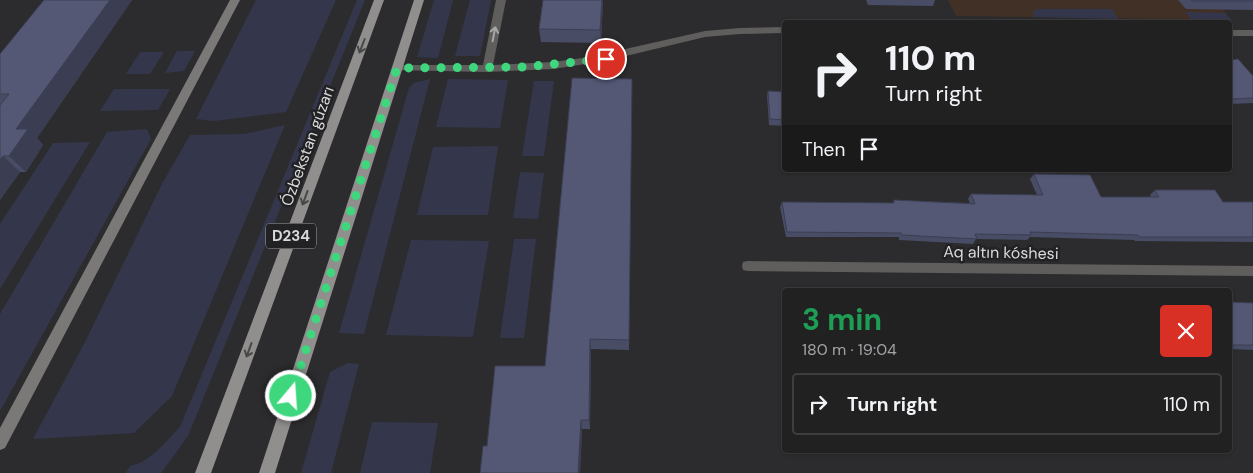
<!DOCTYPE html>
<html lang="en">
<head>
<meta charset="utf-8">
<style>
  body { margin:0; font-family:"DM Sans",sans-serif; background:#29292a; color:#f1f3f6; height:100vh; display:flex; flex-direction:column; font-size:19px; white-space:nowrap }
  * { box-sizing:border-box; margin:0 }
  p { font-size:16px; color:#a2a3a5 }
  .icon { flex:none; width:28px; height:28px; fill:none; stroke:currentColor; stroke-width:2; stroke-linecap:round; stroke-linejoin:round }
  .map { position:relative; flex:1; overflow:hidden }
  .details { position:absolute; left:782px; top:288px; width:450px; height:165px; display:flex; flex-direction:column; background:#212122; border-radius:5px; box-shadow:0 1px 4px #0004,0 0 0 1px #3e3e40 }
  .details>* { flex:none }
  .top-card { position:absolute; left:782px; top:20px; width:450px; height:152px; border-radius:5px; box-shadow:0 1px 4px #0004,0 0 0 1px #3e3e40; background:#212122; color:#f1f3f6; overflow:hidden }
  .pin { position:absolute; display:grid; place-items:center; width:42px; height:42px; color:#fff; margin:-21px; border:2px solid #fff; border-radius:50%; box-shadow:0 1px 5px #0007 }
  .me { position:absolute; width:55px; margin:-28px; rotate:18deg; stroke-linejoin:round; filter:drop-shadow(0 0 4px #0008) }
  .turn { display:flex; align-items:center; gap:18px; height:105px; padding:0 20px; font-size:22px }
  .turn .icon { width:65px; height:65px; stroke-width:2.5 }
  .turn b { display:block; font-size:35px; line-height:42px }
  .then { display:flex; align-items:center; height:48px; padding:0 20px; background:#0003; gap:10px; font-size:19px }
  .round { display:grid; place-items:center; flex:none; width:52px; height:52px; border-radius:5px; background:#29292a }
  .head { display:flex; align-items:center; justify-content:space-between; height:85px; padding:0 20px }
  h1 { font-size:30px; font-weight:700; line-height:38px; color:#1e9e55 }
  ul { padding:0; list-style:none }
  li { display:flex; align-items:center; gap:15px; height:62px; margin:0 10px 8px; padding:0 10px; border:2px solid #3e3e40; border-radius:5px }
  li div { flex:1 }
  li b { display:block; font-size:19px }
  li em { font-style:normal }
  .map>svg:first-child { display:block }
</style>
</head>
<body>
<div class="map">
<svg width="1253" height="473" viewBox="0 0 1253 473">
  <rect width="100%" height="100%" fill="#2c2c2e"/>
  <path fill="#403025" d="M948 0H1219L1227 10H1223L1232 20 956 16Z"/>
  <path fill="#34374c" d="M256 0H336L286 112 214 121 196 119Z
    M357 0H365L188 436 161 473H126L130 466C151 462 165 442 180 427Z
    M434 0H453L438 58 417 57Z
    M470 0H491L480 56H455Z
    M1037 9H1112L1118 19 1033 17V12Z
    M1185 12 1225 13 1232 20H1192Z
    M177 51H195L184 71 165 73Z
    M140 52H164L150 74H126Z
    M430 79 364 334 339 333 409 88 414 83Z
    M448 79 508 80 500 128 436 127Z
    M534 81H554L544 156H522Z
    M114 89H170L158 110 100 111Z
    M285 125 172 396 134 433 33 439 85 342 162 184 190 135 245 134Z
    M147 129 151 139 0 411V314L107 132Z
    M90 142 0 289V224L53 143Z
    M498 146 488 215H417L433 147Z
    M520 172 544 173 538 219 513 218Z
    M514 239H536L524 338H500Z
    M411 240 489 241 473 337 386 335Z
    M348 363 359 364 331 473H301L330 372Z
    M372 422 438 423 430 473H360Z"/>
  <g fill="none" stroke-linecap="round" stroke-linejoin="round">
    <path fill="#5f5e5d" fill-rule="evenodd" d="M496 0H506L493 65 553 62 590 57 705 31 740 28 785 27V33L740 34 705 37 605 61 553 69 486 72 393 70 392 68 397 65H483Z
      M1230 30H1253V36H1230Z
      M748 261 1253 266V276L748 271 743 270 742 266 743 262Z"/>
    <path fill="#7a7978" fill-rule="evenodd" d="M230 0H240L5 448 0 450V428Z"/>
    <path fill="#908f8d" fill-rule="evenodd" d="M374 0H384L211 473H195Z
      M414 0H424L275 473H259Z"/>
  </g>
  <path fill="#484c65" d="M44 0H132L37 138 43 145 26 172H20L0 200V54Z
    M543 0H603L601 43 541 42 539 29Z
    M866 0H935L933 6 868 5Z
    M1178 0H1253V10L1186 9Z
    M1230 60 1253 76V103L1230 104Z
    M632 79 629 350 591 349 590 429H582L580 473 487 446 545 366Z
    M768 91 785 92V126L769 125 767 96Z
    M1034 174 1101 197H1151L1150 195 1155 190 1223 202H1253V242L1135 241 1134 240 1030 237 1027 240 976 239 973 244 899 240V237H786L780 207 782 202 893 203 894 200 970 203 968 199 971 194 1037 195 1030 179Z
    M1230 302 1253 303V350L1230 349Z"/>
  <path fill="#3b3e52" d="M110 0H132L37 138 43 145 26 172 9 156 16 129Z
    M602 0H603L601 43 600 30Z
    M3 156 20 172 0 200V160Z
    M590 339 591 349 590 429 589 420Z
    M581 420 582 429 580 473H578Z"/>
  <path fill="#545875" stroke="#3b3e52" d="M44 0H110L16 129H28L9 156H3L0 160V105L9 94H0V54Z
    M543 0H602L600 30 539 29Z
    M1192 0H1253V1H1192Z
    M1238 59 1253 76V98L1230 99V60Z
    M572 78 632 79 629 340 590 339 589 420H581L578 473H480L483 446H487L495 366H545Z
    M768 91 785 92V120L770 119Z
    M1034 174 1090 175 1101 197H1159L1155 190H1215L1223 202H1253V237H1139L1138 235 1030 232 1031 235 975 234 977 239 902 235 901 233 787 232 782 202 894 203V200L975 204 971 194 1043 195Z
    M1230 302 1253 303V345H1230Z"/>
  <defs><path id="oneway-shaft" d="M-6 0H5M1.5-3L5.5 0L1.5 3" fill="none" stroke-width="1.6" stroke-linecap="round" stroke-linejoin="round" transform="scale(1.25)"/></defs>
  <use stroke="#a8a8a9" href="#oneway-shaft" transform="translate(494 34) rotate(-79)"/>
  <g stroke="#484849">
    <use href="#oneway-shaft" transform="translate(362 46) rotate(111)"/>
    <use href="#oneway-shaft" transform="translate(305 198) rotate(110)"/>
    <use href="#oneway-shaft" transform="translate(249 350) rotate(110)"/>
  </g>
  <g fill="none" stroke-linecap="round" stroke-linejoin="round">
    <path stroke="#3ed77d" stroke-width="9" stroke-dasharray="0 16.2" d="M291 396 397 68 524 67 606 59"/>
  </g>
  <g text-anchor="middle" stroke-width="5" stroke-linejoin="round" paint-order="stroke">
    <rect fill="#222224" stroke="#a2a2a4" stroke-width="1" x="266" y="223.5" width="50" height="25" rx="4"/>
    <g font-size="15" font-weight="bold" fill="#d9d9db">
      <text x="291" y="241">D234</text>
    </g>
    <g font-size="16" fill="#d9d9db" stroke="#222224">
      <text transform="translate(307 146) rotate(-70)" y="6">Ózbekstan gúzarı</text>
      <text transform="translate(1001 252) rotate(1)" y="6">Aq altın kóshesi</text>
    </g>
  </g>
</svg>
<div class="pin" style="left:606px;top:59px;background:#d93025"><svg class="icon" aria-label="arrive" viewBox="0 0 24 24"><path d="M6 21V4h12l-3 4 3 4H6"/></svg></div>
<svg class="me" style="left:291px;top:396px" viewBox="-20 -20 40 40"><circle r="17" fill="#3ed77d" stroke="#fff" stroke-width="3"/><path d="M0-11L8 9 0 5-8 9z" fill="#fff"/></svg>
<div class="top-card">
<div class="turn"><svg class="icon" aria-label="right" viewBox="0 0 24 24"><path d="M7 20v-9h11M14 6l5 5-5 5"/></svg><div><b>110 m</b>Turn right</div></div>
<div class="then">Then<svg class="icon" aria-label="arrive" viewBox="0 0 24 24"><path d="M6 21V4h12l-3 4 3 4H6"/></svg></div>
</div>
<section class="details">
<div class="head"><div><h1>3 min</h1><p>180 m · 19:04</p></div><a class="round" style="background:#d93025;color:#fff"><svg class="icon" aria-label="close" viewBox="0 0 24 24"><path d="M6 6l12 12M18 6L6 18"/></svg></a></div>
<ul>
<li><svg class="icon" aria-label="right" viewBox="0 0 24 24"><path d="M7 20v-9h11M14 6l5 5-5 5"/></svg><div><b>Turn right</b></div><em>110 m</em></li>
</ul>
</section>
</div>
</body>
</html>
